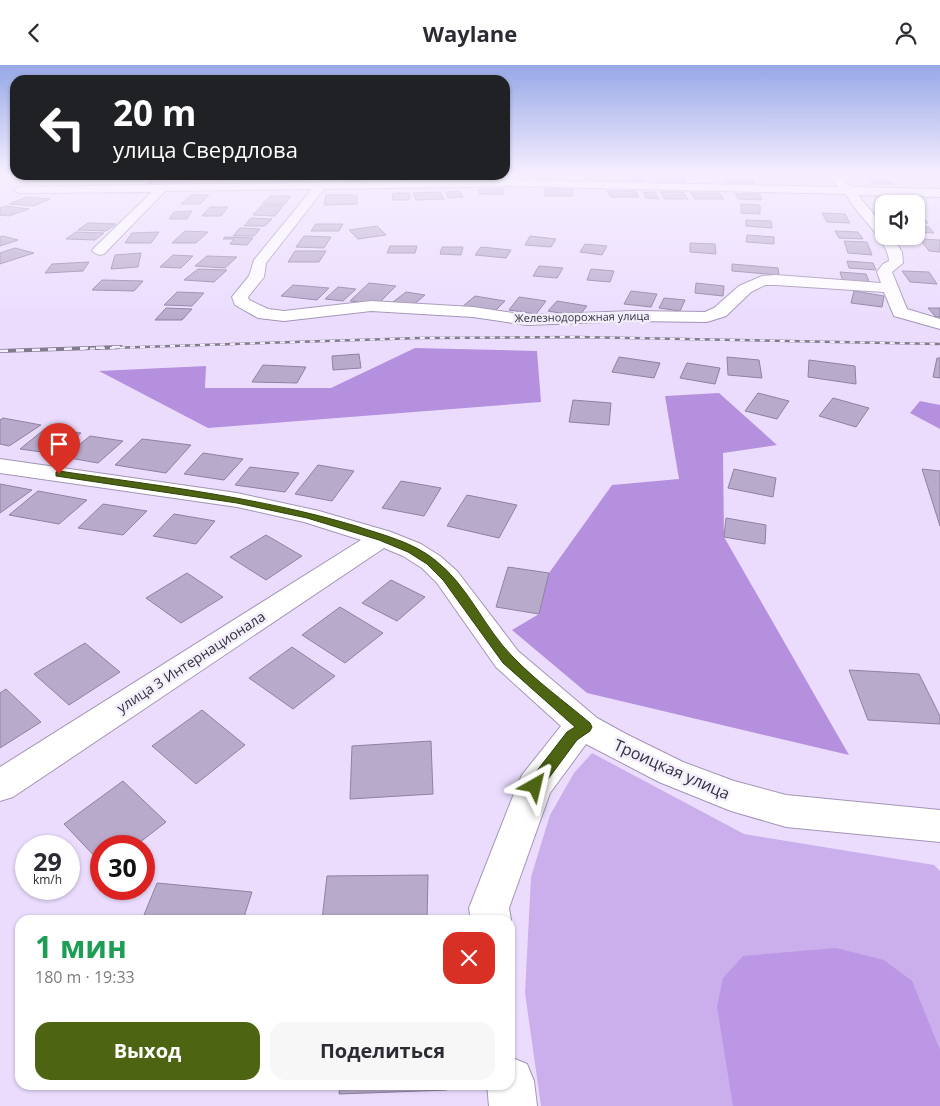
<!DOCTYPE html>
<html lang="ru">
<head>
<meta charset="utf-8">
<style>
  body { margin:0; font-family:"Open Sans",sans-serif; background:#f7f7f7; color:#2b2b33; height:100vh; display:flex; flex-direction:column; font-size:19px; white-space:nowrap }
  * { box-sizing:border-box; margin:0 }
  p { font-size:16px; color:#7c7c81 }
  .icon { flex:none; width:28px; height:28px; fill:none; stroke:currentColor; stroke-width:2; stroke-linecap:round; stroke-linejoin:round }
  .map { position:relative; flex:1; overflow:hidden }
  .drawer { position:absolute; left:15px; top:850px; width:500px; height:175px; display:flex; flex-direction:column; background:#fff; border-radius:15px; box-shadow:0 1px 4px #0004 }
  .drawer>* { flex:none }
  .hud { position:absolute; left:10px; top:10px; width:500px; height:105px; border-radius:15px; box-shadow:0 1px 4px #0004; background:#202124; color:#fff; overflow:hidden }
  .fabs { position:absolute; left:875px; top:130px; display:grid; gap:10px }
  .fabs a { display:grid; place-items:center; width:50px; height:50px; border-radius:10px; background:#fff; box-shadow:0 1px 4px #0004; font-size:25px }
  .speed { position:absolute; left:15px; top:770px; display:flex; gap:10px; font-size:25px; font-weight:700; text-align:center }
  .speed>* { display:grid; place-content:center; width:65px; height:65px; border-radius:50%; background:#fff; box-shadow:0 1px 4px #0004; line-height:1 }
  .speed small { font-size:12px; font-weight:400 }
  .speed .limit { border:8px solid #d22; background:#fff; color:#111 }
  .pin { position:absolute; display:grid; place-items:center; width:42px; height:42px; color:#fff; margin:-51px -21px; border-radius:50% 50% 50% 0; rotate:-45deg; box-shadow:0 0 5px #0007 }
  .pin .icon { rotate:45deg }
  .me { position:absolute; width:55px; margin:-28px; rotate:37deg; stroke-linejoin:round; filter:drop-shadow(0 0 4px #0008) }
  .turn { display:flex; align-items:center; gap:18px; height:105px; padding:0 20px; font-size:22px }
  .turn .icon { width:65px; height:65px; stroke-width:2.5 }
  .turn b { display:block; font-size:35px; line-height:42px }
  .round { display:grid; place-items:center; flex:none; width:52px; height:52px; border-radius:15px; background:#f7f7f7 }
  .head { display:flex; align-items:center; justify-content:space-between; height:85px; padding:0 20px }
  h1 { font-size:30px; font-weight:700; line-height:38px; color:#1e9e55 }
  .action { display:flex; gap:10px; margin-top:auto; padding:10px 20px }
  .action a { flex:1; height:58px; border-radius:15px; background:#4d6412; color:#fff; font-size:20px; font-weight:700; line-height:58px; text-align:center }
  .action a+a { background:#f7f7f7; color:#2b2b33 }
  header { display:flex; justify-content:space-between; align-items:center; height:65px; padding:0 20px; background:#fff; font-size:22px; font-weight:700 }
  .map>svg:first-child { display:block }
</style>
</head>
<body>
<header><svg class="icon" aria-label="back" viewBox="0 0 24 24"><path d="M15 5l-7 7 7 7"/></svg>Waylane<svg class="icon" aria-label="person" viewBox="0 0 24 24"><circle cx="12" cy="8" r="4"/><path d="M4 21q1-7 8-7t8 7"/></svg></header>
<div class="map">
<svg width="940" height="1041" viewBox="0 0 940 1041">
  <rect width="100%" height="100%" fill="#ebdcfe"/>
  <path fill="#caafec" d="M592 688 744 769 934 800 940 806V1041H541L525 928 531 812 550 750 574 708Z"/>
  <path fill="#b490de" d="M415 283 537 286 541 337 208 363 99 306 206 301 205 323H331Z
    M719 328 777 380 723 388 724 472 849 690 587 628 512 565 539 549 549 508 612 420 679 414 665 331Z
    M920 336 940 340V364L910 348Z"/>
  <path fill="#bb97e5" d="M836 883 884 895 912 916 940 985V1041H733L717 942 723 913 743 891Z"/>
  <path fill="#b8aacb" stroke="#8f81a1" d="M550 108 553 115H538L535 109Z
    M585 108H606L609 115H587Z
    M284 110H308L305 117H280Z
    M346 110H365L363 118H344Z
    M444 110H454L455 116 433 117V111Z
    M465 110H478L479 115H465Z
    M618 110H643L646 116 620 115Z
    M400 111H416V117H399Z
    M658 111 684 112 685 118 659 117Z
    M864 112H884L894 119H874Z
    M724 113 744 114 745 116H752L754 120 727 119Z
    M172 114 170 117H185L181 121 144 122 151 115Z
    M479 124H503L504 129H480Z
    M545 124H572V131H545Z
    M460 126 463 132 448 133 446 127Z
    M607 126H635L639 132H611Z
    M440 127 444 134 416 135 413 128Z
    M643 127H655L659 134 646 133Z
    M660 127H683L688 134H665Z
    M393 128H410L409 135H392Z
    M691 128H719L724 134H695Z
    M735 129H759L762 135 738 134Z
    M191 130H209L200 139H181Z
    M326 130H357V139L324 140Z
    M270 131H291L284 140 262 139Z
    M27 132 50 134 33 141 9 139Z
    M889 134 915 135 919 141H916V139H893Z
    M741 139 760 140V149L741 148Z
    M6 141 29 144 9 151 0 150V143Z
    M261 141H283L275 151 253 150Z
    M210 142H228L221 151H202Z
    M192 146 187 154H169L174 147Z
    M822 148 845 149 850 158 827 157Z
    M916 148H919L928 158H916Z
    M251 153 272 154 265 161H244Z
    M746 155 771 156 772 163 746 161Z
    M88 158 116 159 106 166 78 165Z
    M316 159H343L339 166H311Z
    M377 161 386 170 358 174 349 165Z
    M916 161 929 162 934 168 916 167Z
    M240 163 260 164 254 171H233Z
    M185 166 208 167 196 178H172Z
    M835 166 858 167 863 174 839 173Z
    M76 167 104 168 95 175 66 174Z
    M159 167 151 178H125L132 168Z
    M747 170 774 172V179L746 177Z
    M3 171 18 175 0 181V172Z
    M304 171 331 172 324 183 296 182Z
    M530 171 556 174 551 182 525 180Z
    M225 172 253 173 247 180 230 179 234 174H223Z
    M920 174 940 175V187L929 186Z
    M844 176 867 177 872 190 848 188Z
    M690 178 715 179 716 189 690 187Z
    M585 179 607 181 602 190 580 187Z
    M390 181H417L415 188H387Z
    M442 182H463L461 190 440 189Z
    M481 182 511 185 506 193 475 190Z
    M15 183 34 188 0 199V188Z
    M295 186H326L319 197H288Z
    M141 188 138 202 111 204 115 190Z
    M173 190 193 191 181 203 160 202Z
    M207 191 237 192 225 203 195 201Z
    M847 196 873 198 876 205 849 203Z
    M89 197 83 206 45 208 52 199Z
    M732 199 778 203 779 210 732 206Z
    M539 201 563 203 557 213 533 211Z
    M198 204 227 205 214 217 184 215Z
    M591 204 614 206 610 217 587 215Z
    M902 206 929 207 937 219 910 217Z
    M840 207 866 209 870 219 843 217Z
    M102 215 143 216 134 226 92 225Z
    M369 218 396 221 378 239 350 236Z
    M696 218 724 221 723 231 695 228Z
    M293 220 329 223 317 235 281 231Z
    M338 222 356 224 343 236 325 234Z
    M631 226 657 229 651 242 624 239Z
    M854 226 884 231 882 242 851 238Z
    M177 227 204 228 192 241 164 240Z
    M406 227 425 230 412 241 393 237Z
    M475 231 505 236 494 247 462 242Z
    M519 232 546 236 536 249 509 245Z
    M664 233 685 235 680 246 659 243Z
    M557 236 587 241 579 251 548 246Z
    M166 243 192 244 182 255H155Z
    M928 243H940V252H936Z
    M359 289 361 303 333 305 332 291Z
    M619 292 660 298 654 313 612 307Z
    M727 292 759 295 762 313 728 310Z
    M937 293H940V313L933 312Z
    M809 295 855 301 856 319 808 312Z
    M687 298 720 303 715 319 680 313Z
    M263 300 306 302 297 318 252 317Z
    M758 328 789 336 777 354 745 346Z
    M833 333 869 343 856 362 819 351Z
    M573 335 611 338 609 360 569 357Z
    M3 353 41 360 9 381 0 379V355Z
    M46 363 81 368 56 389 20 384Z
    M90 371 123 376 98 398 64 392Z
    M142 374 191 380 166 408 115 400Z
    M203 388 243 394 224 415 184 409Z
    M318 400 354 406 332 436 295 429Z
    M250 402 299 408 285 427 235 420Z
    M734 404 776 413 773 432 728 423Z
    M922 404 940 406V461Z
    M401 416 441 423 424 451 382 443Z
    M0 419 32 425 0 448Z
    M38 426 87 435 59 459 9 450Z
    M467 430 517 440 499 473 447 461Z
    M103 439 147 446 123 470 78 463Z
    M174 449 215 456 196 479 153 471Z
    M726 453 766 460 765 479 724 472Z
    M266 470 302 491 266 515 230 492Z
    M508 502 549 508 539 549 496 542Z
    M187 508 223 532 181 558 146 533Z
    M391 515 425 532 397 556 362 538Z
    M340 542 383 568 345 598 302 570Z
    M85 578 120 607 69 640 34 609Z
    M292 582 335 611 293 644 249 613Z
    M849 605 919 609 940 651V659L868 655Z
    M6 624 41 657 0 683V628Z
    M202 645 245 680 196 719 152 681Z
    M431 676 433 729 350 734 352 681Z
    M123 716 166 757 135 781H101V798L64 759Z
    M428 810 427 855H322L327 811Z
    M157 818 252 827 243 855H142Z
    M340 1020H446L447 1025 339 1029Z"/>
  <g fill="none" stroke-linecap="round" stroke-linejoin="round">
    <g stroke="#a395b5" stroke-width="2">
      <path id="minor" d="M839 114 853 122 940 124V132L858 130 884 162V171H892L902 187 903 198 892 207 907 244 940 254V264L894 251 884 227 776 220H765L751 227 726 251 707 257 633 256 527 260 473 252 371 246 284 256 258 253 235 240 232 232 249 211 254 195 312 124 165 126 104 189 99 190 92 186 94 183 152 127 19 128 13 125 19 122 510 115 838 122 833 117ZM510 121 846 129C856 150 888 174 889 196L883 199 877 207 881 218 776 210 762 211 739 221 714 243 705 247 633 246 527 250 473 242 371 236 284 246 268 244 249 235 248 232 264 212 266 198 324 124Z
        M0 394 237 428 319 446 391 467 421 479 440 491 457 506 518 586 597 653 626 669 683 697 734 716 786 730 940 745V777L786 762 731 746 659 717 586 679 550 728 509 843 511 855 510 858V855H471L469 843 517 721 522 710 561 661 496 602 437 518 422 503 403 491 384 483 13 732 0 736V702L361 475 304 457 237 442 0 408Z
        M510 992 527 999 534 1016 537 1041H489L487 1020H510Z"/>
    </g>
    <use href="#minor" fill="#fff" fill-rule="evenodd"/>
    <g stroke="#837a90" stroke-width="2.5">
      <path id="rail-far1" d="M80 284 420 273 577 272 940 279"/>
    </g>
    <g stroke="#837a90" stroke-width="4">
      <path id="rail" d="M0 286 121 282"/>
    </g>
    <use href="#rail-far1" stroke="#f3eefb" stroke-width="2" stroke-dasharray="5" stroke-linecap="butt"/>
    <use href="#rail" stroke="#f3eefb" stroke-width="2.5" stroke-dasharray="8" stroke-linecap="butt"/>
  </g>
  <linearGradient id="sky" x2="0" y2="1"><stop stop-color="#96a8e7"/><stop offset="0.43" stop-color="#f6efff"/><stop offset="1" stop-color="#f6efff" stop-opacity="0"/></linearGradient>
  <rect width="940" height="254" fill="url(#sky)"/>
  <path fill="#4d6412" stroke="#32410c" d="M59 406C159 421 259 432 356 461 383 470 413 477 435 495 468 520 484 563 513 592 536 616 564 636 590 658L592 662 590 666 577 675 540 725 535 727 529 725 527 721 529 716 567 667 575 662 503 598 443 515 427 499 408 487 379 475 307 453 237 438 56 411V407Z"/>
  <g text-anchor="middle" stroke-width="5" stroke-linejoin="round" paint-order="stroke">
    <g font-size="11" fill="#35303d" stroke="#f3eefb">
      <text transform="translate(582 252) rotate(-1)" y="4">Железнодорожная улица</text>
    </g>
    <g font-size="14" fill="#35303d" stroke="#f3eefb">
      <text transform="translate(191 597) rotate(-33)" y="5">улица 3 Интернационала</text>
    </g>
    <g font-size="16" fill="#35303d" stroke="#f3eefb">
      <text transform="translate(672 704) rotate(24)" y="6">Троицкая улица</text>
    </g>
  </g>
</svg>
<div class="fabs">
<a><svg class="icon" aria-label="sound" viewBox="0 0 24 24"><path d="M4 9h4l5-4v14l-5-4H4zM17 9q2 3 0 6"/></svg></a>
</div>
<div class="speed"><div>29<small>km/h</small></div><div class="limit">30</div></div>
<div class="pin" style="left:59px;top:409px;background:#d93025"><svg class="icon" aria-label="arrive" viewBox="0 0 24 24"><path d="M6 21V4h12l-3 4 3 4H6"/></svg></div>
<svg class="me" style="left:535px;top:721px" viewBox="-20 -20 40 40"><path d="M0-17L14 15 0 8-14 15z" fill="#4d6412" stroke="#fff" stroke-width="4"/></svg>
<div class="hud">
<div class="turn"><svg class="icon" aria-label="left" viewBox="0 0 24 24"><path d="M17 20v-9H6M10 6l-5 5 5 5"/></svg><div><b>20 m</b>улица Свердлова</div></div>
</div>
<section class="drawer">
<div class="head"><div><h1>1 мин</h1><p>180 m · 19:33</p></div><a class="round" style="background:#d93025;color:#fff"><svg class="icon" aria-label="close" viewBox="0 0 24 24"><path d="M6 6l12 12M18 6L6 18"/></svg></a></div>
<div class="action"><a>Выход</a><a>Поделиться</a></div>
</section>
</div>
</body>
</html>
